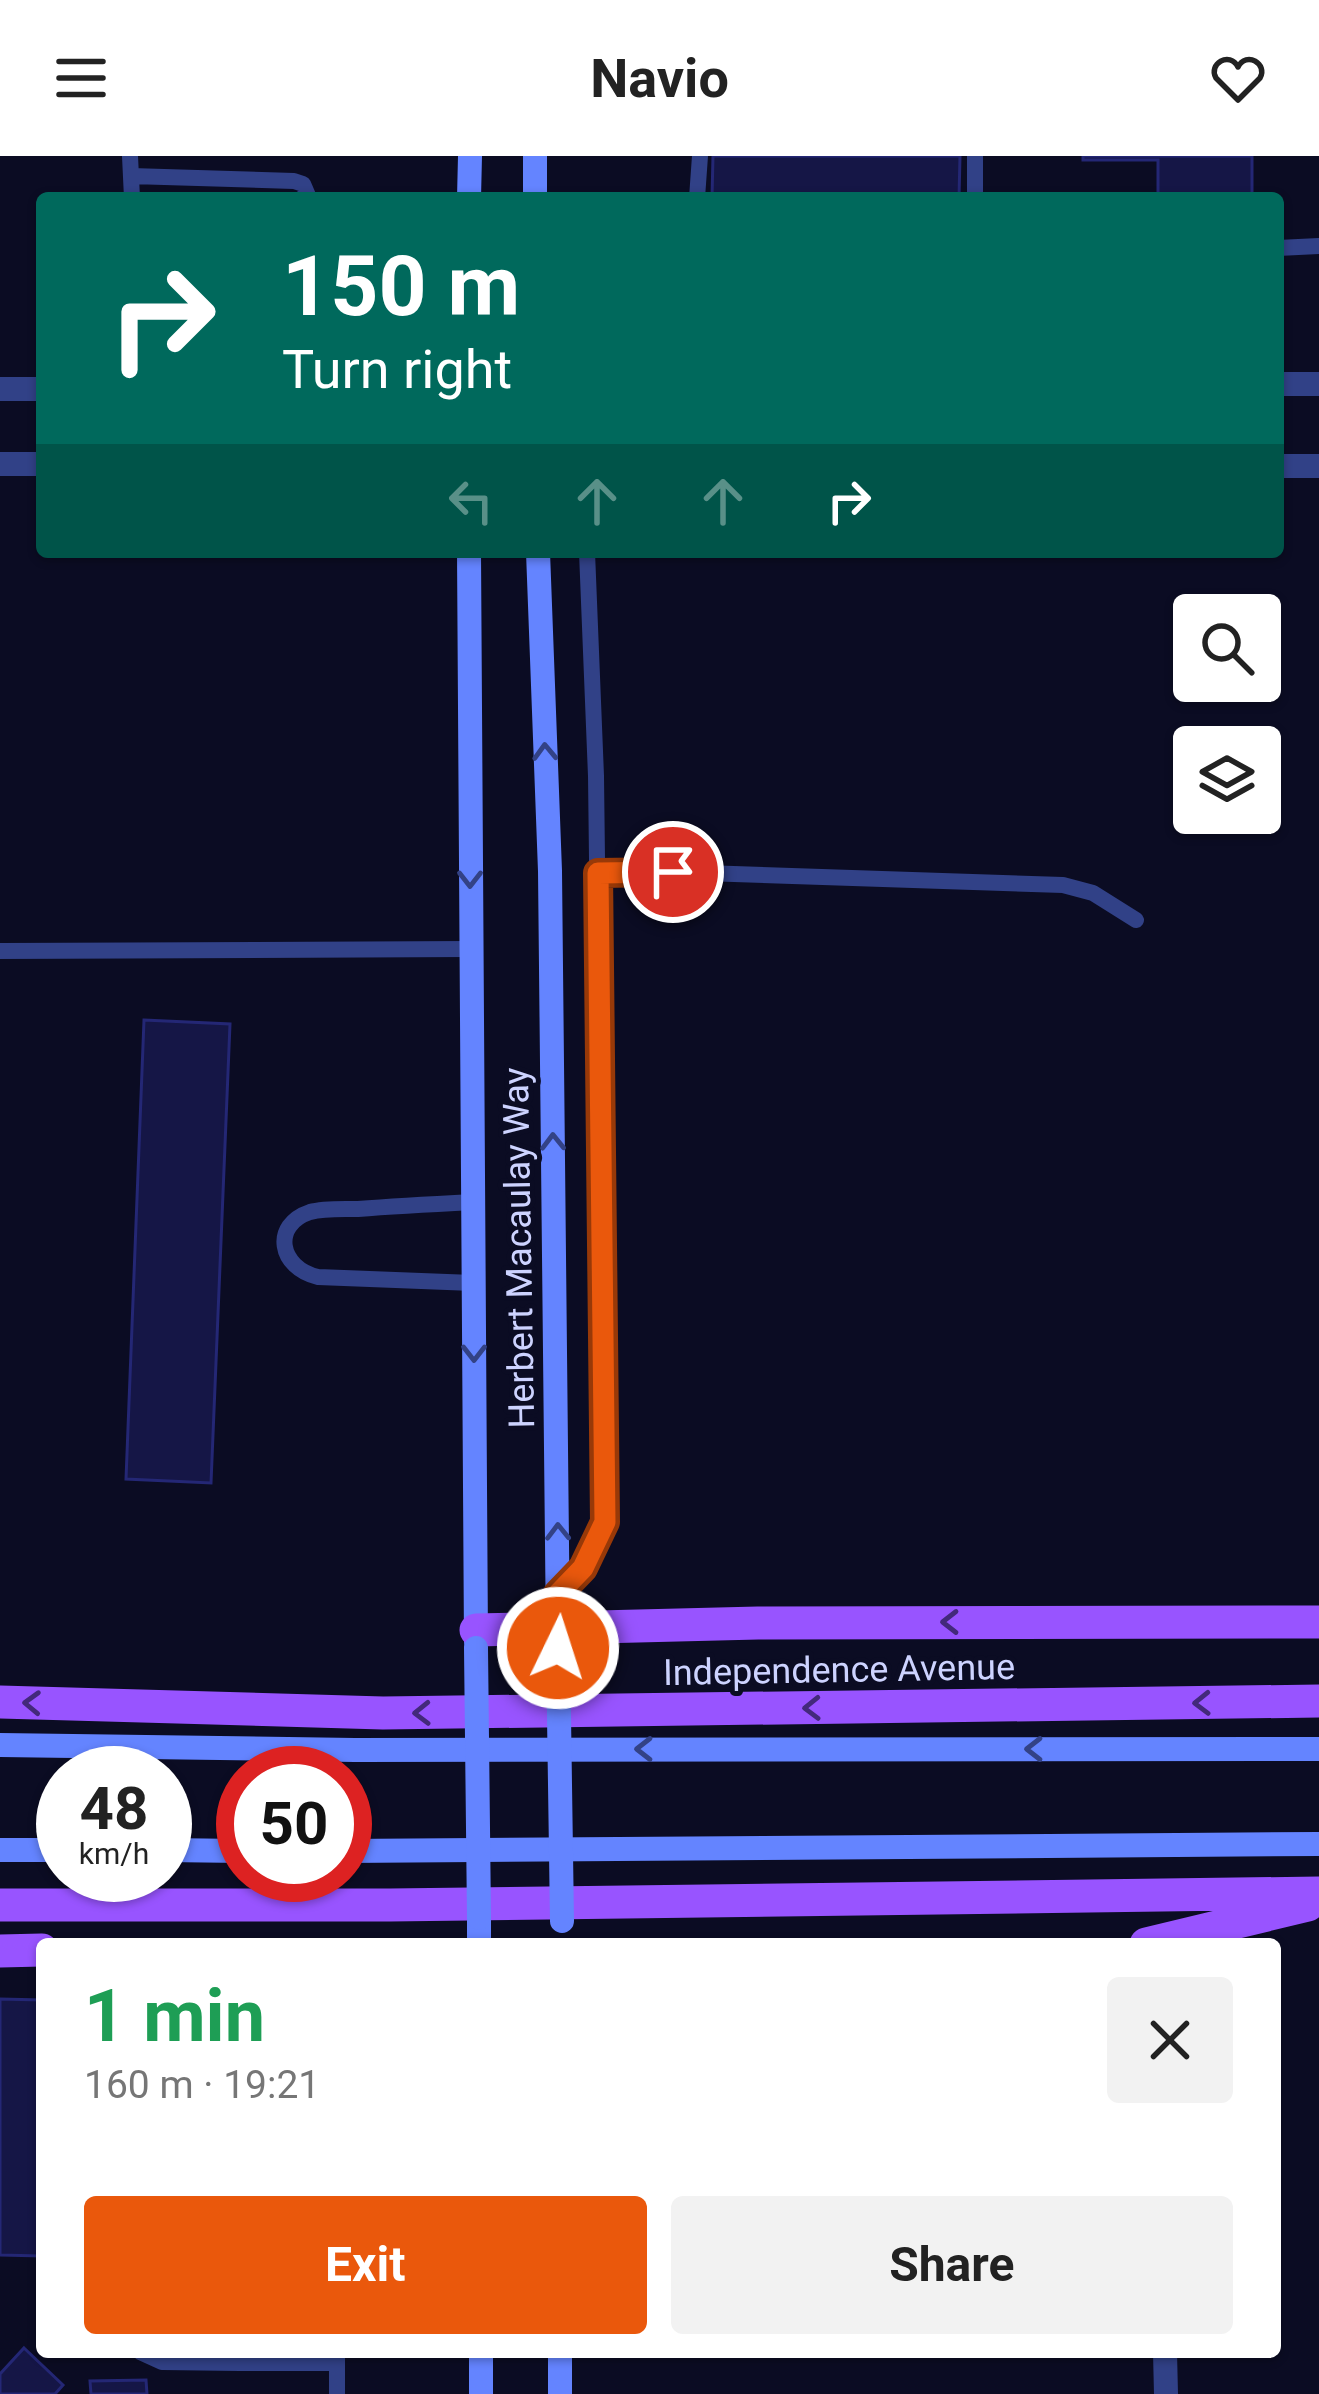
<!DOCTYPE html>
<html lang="en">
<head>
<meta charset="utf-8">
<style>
  body { margin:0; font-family:Roboto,sans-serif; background:#f2f2f2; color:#222; height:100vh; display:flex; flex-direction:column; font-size:45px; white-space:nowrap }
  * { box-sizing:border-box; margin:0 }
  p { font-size:39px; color:#767676 }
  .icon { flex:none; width:66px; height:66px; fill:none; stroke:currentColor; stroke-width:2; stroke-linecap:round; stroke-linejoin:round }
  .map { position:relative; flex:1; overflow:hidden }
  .sheet { position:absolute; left:36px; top:1782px; width:1245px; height:420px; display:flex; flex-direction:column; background:#fff; border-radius:12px; box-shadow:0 3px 9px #0004 }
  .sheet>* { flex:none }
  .hud { position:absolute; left:36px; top:36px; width:1248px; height:366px; border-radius:12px; box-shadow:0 3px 9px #0004; background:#00695c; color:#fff; overflow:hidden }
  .buttons { position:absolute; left:1173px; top:438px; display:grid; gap:24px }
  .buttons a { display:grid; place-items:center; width:108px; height:108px; border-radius:12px; background:#fff; box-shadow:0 3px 9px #0004; font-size:60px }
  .speed { position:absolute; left:36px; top:1590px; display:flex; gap:24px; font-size:60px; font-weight:700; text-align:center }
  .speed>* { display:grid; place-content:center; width:156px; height:156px; border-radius:50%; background:#fff; box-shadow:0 3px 9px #0004; line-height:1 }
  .speed small { font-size:30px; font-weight:400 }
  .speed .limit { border:18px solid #d22; background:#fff; color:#111 }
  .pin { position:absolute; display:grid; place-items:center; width:102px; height:102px; color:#fff; margin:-51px; border:6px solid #fff; border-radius:50%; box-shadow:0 3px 12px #0007 }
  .me { position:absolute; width:132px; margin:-66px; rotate:4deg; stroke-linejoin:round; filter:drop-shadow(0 0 9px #0008) }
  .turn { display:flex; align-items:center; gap:42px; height:252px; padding:0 48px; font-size:54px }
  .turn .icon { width:156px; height:156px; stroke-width:2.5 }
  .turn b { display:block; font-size:84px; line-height:102px }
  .lanes { display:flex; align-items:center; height:114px; padding:0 48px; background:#0003; justify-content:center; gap:60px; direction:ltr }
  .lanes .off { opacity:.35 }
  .round { display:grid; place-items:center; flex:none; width:126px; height:126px; border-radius:12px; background:#f2f2f2 }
  .headline { display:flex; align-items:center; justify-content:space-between; height:204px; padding:0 48px }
  h1 { font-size:72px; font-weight:700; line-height:90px; color:#1e9e55 }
  .primary-button { display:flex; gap:24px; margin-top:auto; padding:24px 48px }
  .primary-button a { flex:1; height:138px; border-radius:12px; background:#ea580c; color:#fff; font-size:48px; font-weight:700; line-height:138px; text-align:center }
  .primary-button a+a { background:#f2f2f2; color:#222 }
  header { display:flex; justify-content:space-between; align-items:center; height:156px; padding:0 48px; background:#fff; font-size:54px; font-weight:700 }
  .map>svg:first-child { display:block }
</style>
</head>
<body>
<header><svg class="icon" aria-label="menu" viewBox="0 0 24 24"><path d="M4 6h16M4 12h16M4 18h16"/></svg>Navio<svg class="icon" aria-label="heart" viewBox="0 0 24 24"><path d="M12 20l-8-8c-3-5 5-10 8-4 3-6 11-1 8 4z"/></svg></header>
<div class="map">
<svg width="1319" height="2238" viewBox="0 0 1319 2238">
  <rect width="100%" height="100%" fill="#0b0c23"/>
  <path fill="#151646" stroke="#242775" stroke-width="3" d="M713 0H960L959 42H712Z
    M1083 0H1252V42H1158V4H1083Z
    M144 864 230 868 211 1327 126 1323Z
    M0 1843 42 1844 41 2100 0 2099Z
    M24 2192 63 2229 55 2238H0V2218Z
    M146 2224 147 2238H91L90 2225Z"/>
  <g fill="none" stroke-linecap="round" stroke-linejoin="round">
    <path stroke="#314187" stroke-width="16" d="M130 0 132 42
      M975 0V42
      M131 20 294 25 303 28 309 42
      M697 42 700 0
      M1278 92 1319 90
      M597 717 673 716 1063 729 1093 737 1136 764
      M0 795 470 793
      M473 1046C434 1048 396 1050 358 1053 343 1053 324 1052 310 1056 271 1069 279 1112 318 1121L473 1127
      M558 1438 583 1412 605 1366 596 620 587 396
      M140 2196 162 2206 240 2207 239 2196
      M337 2197V2238
      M240 2207H337"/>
    <path stroke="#314187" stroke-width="24" d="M1165 2196 1166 2238"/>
    <path stroke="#314187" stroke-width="24" d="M1278 228H1319
      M0 233H42
      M0 308H42
      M1278 310H1319"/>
    <path stroke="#6484ff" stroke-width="24" d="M469 42 470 0
      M535 42V0
      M469 396 476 1486
      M538 396 550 715 558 1484
      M0 1589 355 1594 1319 1593
      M0 1694H63
      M165 1694 243 1695
      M345 1695 1319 1688
      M479 1788V1762
      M481 2196V2238
      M560 2238V2196"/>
    <path stroke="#9854ff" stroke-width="33" d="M476 1474 758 1467 1319 1466
      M0 1546 383 1557 1319 1545
      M0 1749H390L1319 1737
      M1146 1788 1308 1749
      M0 1795 42 1794"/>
    <path stroke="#6484ff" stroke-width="24" d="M476 1492 479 1762
      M558 1492 562 1765"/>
  </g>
  <defs><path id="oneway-chevron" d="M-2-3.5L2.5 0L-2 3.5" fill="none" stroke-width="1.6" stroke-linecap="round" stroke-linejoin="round" transform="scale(3)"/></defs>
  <g stroke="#334286">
    <use href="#oneway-chevron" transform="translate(545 596) rotate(-92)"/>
    <use href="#oneway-chevron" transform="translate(470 723) rotate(90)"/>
    <use href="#oneway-chevron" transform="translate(553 986) rotate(-91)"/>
    <use href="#oneway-chevron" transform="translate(474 1197) rotate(90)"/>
    <use href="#oneway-chevron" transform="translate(558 1376) rotate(-91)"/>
    <use href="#oneway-chevron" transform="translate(644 1593) rotate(180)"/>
    <use href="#oneway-chevron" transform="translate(1034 1593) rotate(180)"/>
  </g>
  <g stroke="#43297b">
    <use href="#oneway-chevron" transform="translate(950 1466) rotate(180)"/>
    <use href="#oneway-chevron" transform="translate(32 1547) rotate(-178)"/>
    <use href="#oneway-chevron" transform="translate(1202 1547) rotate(179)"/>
    <use href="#oneway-chevron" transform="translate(812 1552) rotate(179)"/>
    <use href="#oneway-chevron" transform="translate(422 1557) rotate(179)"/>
  </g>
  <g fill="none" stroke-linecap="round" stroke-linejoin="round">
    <g stroke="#983908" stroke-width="30">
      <path id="route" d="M558 1492V1438L583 1412 605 1366 598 717 673 716"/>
    </g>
    <use href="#route" stroke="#ea580c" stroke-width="21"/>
  </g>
  <g text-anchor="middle" stroke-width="10" stroke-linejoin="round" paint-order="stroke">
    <g font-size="36" fill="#cdd3ff" stroke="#0b0c23">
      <text transform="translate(518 1092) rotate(-91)" y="13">Herbert Macaulay Way</text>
      <text transform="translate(839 1513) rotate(-1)" y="13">Independence Avenue</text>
    </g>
  </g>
</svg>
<div class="buttons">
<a><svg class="icon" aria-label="search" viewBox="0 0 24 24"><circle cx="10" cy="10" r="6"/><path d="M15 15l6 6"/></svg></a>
<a><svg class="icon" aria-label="layers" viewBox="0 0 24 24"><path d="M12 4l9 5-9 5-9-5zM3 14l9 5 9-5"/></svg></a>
</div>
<div class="speed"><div>48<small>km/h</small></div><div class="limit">50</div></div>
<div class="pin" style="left:673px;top:716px;background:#d93025"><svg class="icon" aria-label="arrive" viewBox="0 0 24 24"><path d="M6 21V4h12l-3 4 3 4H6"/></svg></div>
<svg class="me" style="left:558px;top:1492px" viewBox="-20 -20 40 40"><circle r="17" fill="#ea580c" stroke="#fff" stroke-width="3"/><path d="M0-11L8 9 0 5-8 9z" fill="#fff"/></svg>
<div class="hud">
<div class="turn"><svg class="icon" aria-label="right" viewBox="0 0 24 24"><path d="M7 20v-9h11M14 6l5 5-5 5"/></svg><div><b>150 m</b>Turn right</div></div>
<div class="lanes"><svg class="icon off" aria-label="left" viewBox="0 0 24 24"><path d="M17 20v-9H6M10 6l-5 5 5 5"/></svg><svg class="icon off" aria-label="ahead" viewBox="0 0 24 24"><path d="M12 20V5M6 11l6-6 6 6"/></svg><svg class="icon off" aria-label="ahead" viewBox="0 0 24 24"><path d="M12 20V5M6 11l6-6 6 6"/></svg><svg class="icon" aria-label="right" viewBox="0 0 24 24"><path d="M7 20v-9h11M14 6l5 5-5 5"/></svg></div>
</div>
<section class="sheet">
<div class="headline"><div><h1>1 min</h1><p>160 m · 19:21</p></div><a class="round"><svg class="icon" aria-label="close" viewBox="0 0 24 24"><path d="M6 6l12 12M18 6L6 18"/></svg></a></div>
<div class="primary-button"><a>Exit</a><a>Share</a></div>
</section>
</div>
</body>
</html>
